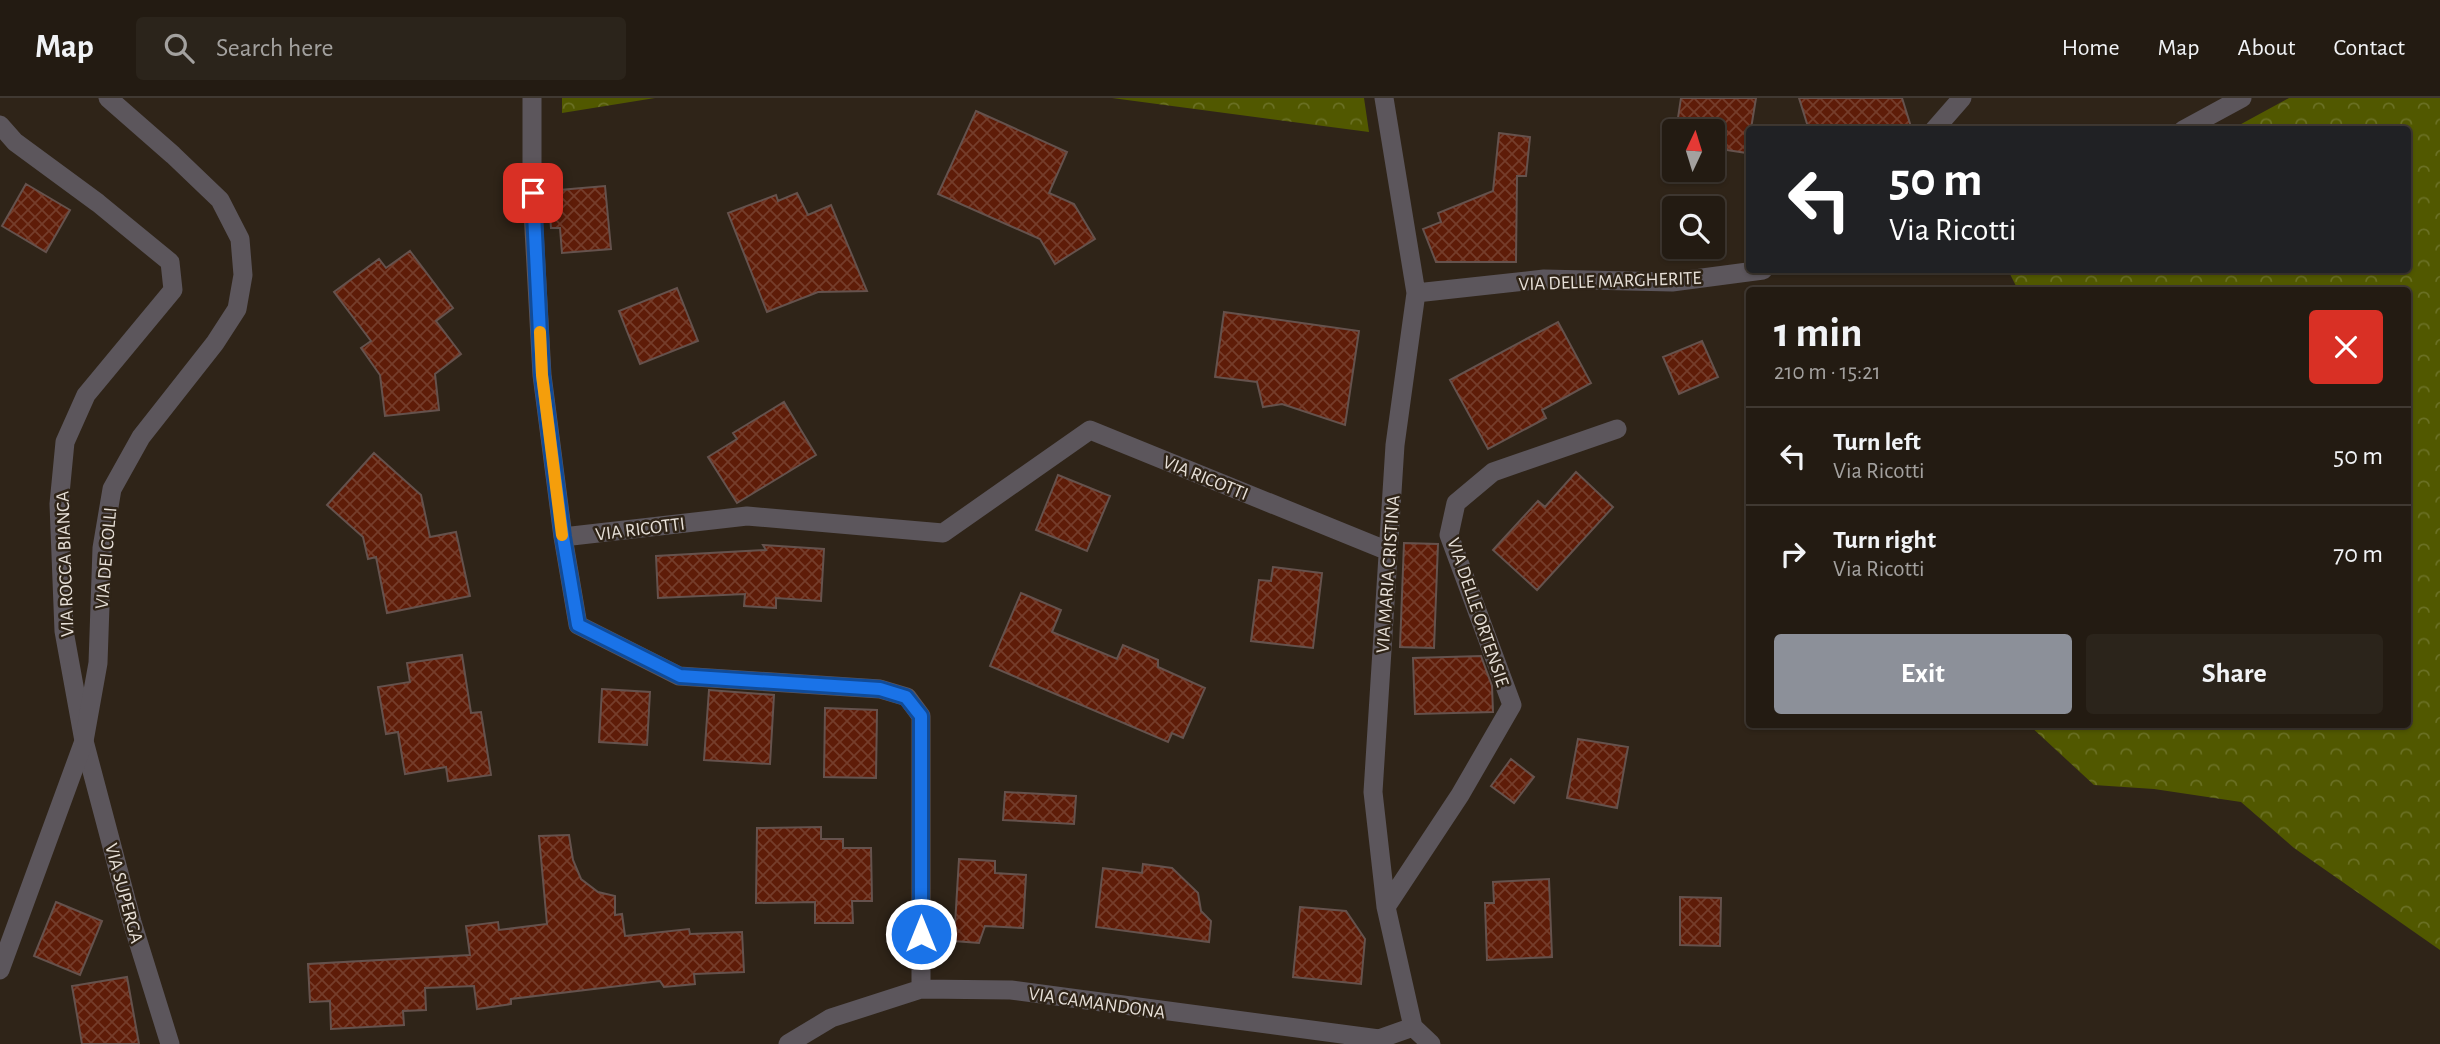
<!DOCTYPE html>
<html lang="en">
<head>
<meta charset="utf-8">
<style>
  body { margin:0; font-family:"Alegreya Sans",sans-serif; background:#2b241b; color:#f1f3f6; height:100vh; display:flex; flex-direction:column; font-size:26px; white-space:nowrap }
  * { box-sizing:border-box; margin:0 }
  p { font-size:23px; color:#a3a19f }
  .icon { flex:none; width:38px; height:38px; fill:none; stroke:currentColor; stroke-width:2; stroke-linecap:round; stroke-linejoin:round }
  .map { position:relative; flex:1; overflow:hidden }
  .drawer { position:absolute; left:1746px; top:189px; width:665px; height:441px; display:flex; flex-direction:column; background:#231b12; border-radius:7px; box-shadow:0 2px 5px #0004,0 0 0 2px #403932 }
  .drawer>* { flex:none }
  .banner { position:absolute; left:1746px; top:28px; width:665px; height:147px; border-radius:7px; box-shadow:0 2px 5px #0004,0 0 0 2px #403932; background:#202124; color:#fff; overflow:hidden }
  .needle { width:46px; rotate:4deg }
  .tools { position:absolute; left:1662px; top:21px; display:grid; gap:14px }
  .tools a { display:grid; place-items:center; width:63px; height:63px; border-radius:7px; background:#231b12; box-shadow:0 2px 5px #0004,0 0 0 2px #403932; font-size:35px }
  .pin { position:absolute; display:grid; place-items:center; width:60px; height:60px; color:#fff; margin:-30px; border-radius:14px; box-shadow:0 4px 10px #0006 }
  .me { position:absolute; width:77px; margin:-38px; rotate:0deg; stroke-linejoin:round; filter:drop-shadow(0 0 5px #0008) }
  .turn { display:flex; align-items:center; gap:24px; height:147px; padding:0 28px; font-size:32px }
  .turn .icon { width:91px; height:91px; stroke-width:2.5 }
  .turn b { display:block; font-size:49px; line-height:60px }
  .round { display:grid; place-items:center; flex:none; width:74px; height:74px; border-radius:7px; background:#2b241b }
  .overview { display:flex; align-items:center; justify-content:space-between; height:119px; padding:0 28px }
  h1 { font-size:42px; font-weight:600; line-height:52px }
  .action { display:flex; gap:14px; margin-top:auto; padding:14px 28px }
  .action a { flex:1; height:80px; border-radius:7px; background:#8c9099; color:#fff; font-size:28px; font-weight:600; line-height:80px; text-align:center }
  .action a+a { background:#2b241b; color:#f1f3f6 }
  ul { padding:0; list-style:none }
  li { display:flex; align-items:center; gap:21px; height:98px; padding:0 28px; border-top:2px solid #403932 }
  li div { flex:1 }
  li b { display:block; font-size:26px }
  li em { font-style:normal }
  header { display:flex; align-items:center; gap:42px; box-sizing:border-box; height:98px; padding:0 35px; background:#231b12; border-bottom:2px solid #403932 }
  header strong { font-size:33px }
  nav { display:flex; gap:38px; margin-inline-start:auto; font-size:24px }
  .search { width:490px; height:63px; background:#2b241b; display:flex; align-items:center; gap:18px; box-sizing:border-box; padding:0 24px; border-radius:7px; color:#a3a19f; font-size:26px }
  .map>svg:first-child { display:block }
</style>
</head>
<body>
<header>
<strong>Map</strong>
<div class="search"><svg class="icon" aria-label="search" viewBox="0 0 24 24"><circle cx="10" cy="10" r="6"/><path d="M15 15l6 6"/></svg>Search here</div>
<nav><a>Home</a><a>Map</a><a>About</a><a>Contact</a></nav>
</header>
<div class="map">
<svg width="2440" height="946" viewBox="0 0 2440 946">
  <defs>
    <pattern id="forest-crowns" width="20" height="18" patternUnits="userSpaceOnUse" patternTransform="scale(1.75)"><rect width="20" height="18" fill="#515800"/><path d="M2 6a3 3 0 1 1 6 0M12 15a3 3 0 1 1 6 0" fill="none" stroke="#6a7024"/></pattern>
    <pattern id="building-cross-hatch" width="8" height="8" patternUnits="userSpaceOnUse" patternTransform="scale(1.75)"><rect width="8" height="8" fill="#5e1c08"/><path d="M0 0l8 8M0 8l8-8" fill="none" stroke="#753d2b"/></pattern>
  </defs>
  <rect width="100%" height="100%" fill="#2f2418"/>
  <path fill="url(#forest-crowns)" d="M562 0H655L562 15Z
    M1112 0H1364L1369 34Z
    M2289 0H2440V852L2294 750 2241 704 2154 691 2094 687 2029 627 2408 626V192H2018L2008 172H2408V32L2232 31Z"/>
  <path fill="url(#building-cross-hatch)" stroke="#65524d" stroke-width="2" d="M1681 0H1756L1747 55 1713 50V33H1676Z
    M1799 0H1902L1912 32H1809Z
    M976 13 1067 54 1049 95 1074 106 1095 141 1055 166 1040 141 938 96Z
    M1499 35 1530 39 1526 78H1517L1516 164H1436L1423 131 1441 124 1438 115 1493 93Z
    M26 86 70 112 46 154 2 128Z
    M605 88 611 151 562 155 560 130H551L548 93Z
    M797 95 808 117 831 107 867 193 818 194 767 214 728 115 776 97 778 103Z
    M410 153 453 210 436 223 461 256 435 276 439 312 385 318 380 277 361 250 371 243 334 194 379 161 386 170Z
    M677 190 698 243 640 266 619 213Z
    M1224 214 1359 233 1345 327 1282 306 1263 309 1257 284 1215 279Z
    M1558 224 1591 285 1542 312 1546 320 1488 351 1450 282Z
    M1702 243 1718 279 1679 296 1663 259Z
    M784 304 816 357 737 405 708 359 737 341 733 335Z
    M374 355 421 397 430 439 456 434 470 498 387 515 376 459 368 461 363 439 327 407Z
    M1576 374 1613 409 1537 492 1493 452 1538 403 1545 409Z
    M1058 377 1110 398 1087 453 1036 432Z
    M1404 445 1438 446 1434 550 1400 549Z
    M763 447 824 451 821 503 776 500V510L744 508 745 496 658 500 656 458 766 452Z
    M1273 469 1322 475 1313 550 1251 543 1259 482 1271 483Z
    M1021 495 1061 512 1052 534 1117 561 1123 547 1158 562V569L1205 590 1183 640 1172 635 1168 644 990 568Z
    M462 557 471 615 481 614 491 677 448 683 446 669 405 676 398 634 386 636 378 589 410 584 407 565Z
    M1481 558 1492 588 1493 614 1415 616 1413 560Z
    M602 591 650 594 647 647 599 644Z
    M709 592 774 597 770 666 704 662Z
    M825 610 877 612 876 680 824 679Z
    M1578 641 1628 649 1617 710 1567 700Z
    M1511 661 1534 679 1514 705 1491 688Z
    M1005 694 1076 698 1074 726 1003 722Z
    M821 729V741H843V750H871L872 803H852L853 825H815V804L756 805 757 730Z
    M569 737 573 762 581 781 598 794 615 798V817L622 816 625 838 689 831 690 836 742 834 744 874 694 876 695 886 664 889 660 883 511 901V906L477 911 474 888 425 890 426 912 403 913 404 927 331 931 330 903 310 904 308 866 470 857 466 828 498 824 499 832 547 826 539 738Z
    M959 761 995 763V775L1026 777 1023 830 985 828 979 845 954 843Z
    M1143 766 1172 770 1198 795 1201 813 1211 823 1209 844 1096 829 1103 770 1142 775Z
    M1549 781 1552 859 1487 862 1485 805H1494L1493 784Z
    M1680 799 1721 800 1720 848 1680 847Z
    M56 804 102 823 80 877 34 858Z
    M1300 809 1346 813 1365 841 1361 886 1293 879Z
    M127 879 139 946H82L72 888Z"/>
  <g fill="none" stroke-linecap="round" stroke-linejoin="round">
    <path stroke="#5c565c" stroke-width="19" d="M532 0V95L542 277 563 439
      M1384 0 1416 195 1395 347 1373 694 1386 809 1413 929 1431 946
      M0 27 15 44 98 105 170 164 173 192 86 297 65 344 59 406 64 533 84 643 132 824 170 946
      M1934 32 1962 0
      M2183 32 2242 0
      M1416 195 1544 181 1672 184 1763 172
      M1386 809 1460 697 1512 607 1449 437 1456 405 1493 374 1617 331
      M921 891V618L907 599 880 591 679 578 578 527 563 439 747 418 943 435 1090 332 1388 453
      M788 946 831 920 921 891 1011 892 1379 941 1413 929"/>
    <path stroke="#5c565c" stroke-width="19" d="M0 872 84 643 98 565 102 450 112 391 141 339 215 245 237 211 243 177 240 141 220 102 173 57 108 0"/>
  </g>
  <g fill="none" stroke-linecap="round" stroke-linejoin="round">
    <g stroke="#114b97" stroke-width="18">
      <path id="route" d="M533 95 542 277 563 439 578 527 680 578 880 591 906 599 921 618V836"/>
    </g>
    <use href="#route" stroke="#1a73e8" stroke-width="12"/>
    <path stroke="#f59e0b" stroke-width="12" d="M540 234 542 277 562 437"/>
  </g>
  <g text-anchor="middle" stroke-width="5" stroke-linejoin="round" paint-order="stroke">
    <g font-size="19" fill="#e7e0d8" stroke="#2f2418">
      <text transform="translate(1610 182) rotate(-2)" y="7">VIA DELLE MARGHERITE</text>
      <text transform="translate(1206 379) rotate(22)" y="7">VIA RICOTTI</text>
      <text transform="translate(640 430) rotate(-7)" y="7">VIA RICOTTI</text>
      <text transform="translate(105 460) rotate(-85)" y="7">VIA DEI COLLI</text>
      <text transform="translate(64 466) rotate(-92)" y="7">VIA ROCCA BIANCA</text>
      <text transform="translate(1387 476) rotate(-86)" y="7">VIA MARIA CRISTINA</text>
      <text transform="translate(1479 514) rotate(71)" y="7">VIA DELLE ORTENSIE</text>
      <text transform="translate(125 795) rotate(75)" y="7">VIA SUPERGA</text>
      <text transform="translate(1097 904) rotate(8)" y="7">VIA CAMANDONA</text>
    </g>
  </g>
</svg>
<div class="tools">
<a><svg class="needle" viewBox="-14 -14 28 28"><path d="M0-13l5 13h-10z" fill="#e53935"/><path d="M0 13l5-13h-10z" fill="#a3a19f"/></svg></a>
<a><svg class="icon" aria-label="search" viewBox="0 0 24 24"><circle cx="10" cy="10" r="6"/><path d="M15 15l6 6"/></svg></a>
</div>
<div class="pin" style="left:533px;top:95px;background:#d93025"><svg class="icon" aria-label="arrive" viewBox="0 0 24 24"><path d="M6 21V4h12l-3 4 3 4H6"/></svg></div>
<svg class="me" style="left:921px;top:836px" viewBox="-20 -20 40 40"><circle r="17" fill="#1a73e8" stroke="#fff" stroke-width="3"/><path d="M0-11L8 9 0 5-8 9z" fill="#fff"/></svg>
<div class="banner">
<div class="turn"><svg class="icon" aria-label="left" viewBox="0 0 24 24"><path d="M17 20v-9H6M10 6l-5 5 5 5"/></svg><div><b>50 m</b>Via Ricotti</div></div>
</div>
<section class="drawer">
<div class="overview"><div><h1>1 min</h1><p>210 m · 15:21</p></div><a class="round" style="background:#d93025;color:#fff"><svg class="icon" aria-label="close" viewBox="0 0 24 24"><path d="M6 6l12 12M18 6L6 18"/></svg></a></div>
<ul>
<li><svg class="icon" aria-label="left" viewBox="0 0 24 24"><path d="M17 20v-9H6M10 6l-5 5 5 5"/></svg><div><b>Turn left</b><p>Via Ricotti</p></div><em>50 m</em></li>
<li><svg class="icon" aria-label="right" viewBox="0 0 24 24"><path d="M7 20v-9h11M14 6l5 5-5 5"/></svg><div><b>Turn right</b><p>Via Ricotti</p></div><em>70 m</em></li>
</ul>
<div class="action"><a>Exit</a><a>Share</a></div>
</section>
</div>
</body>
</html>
